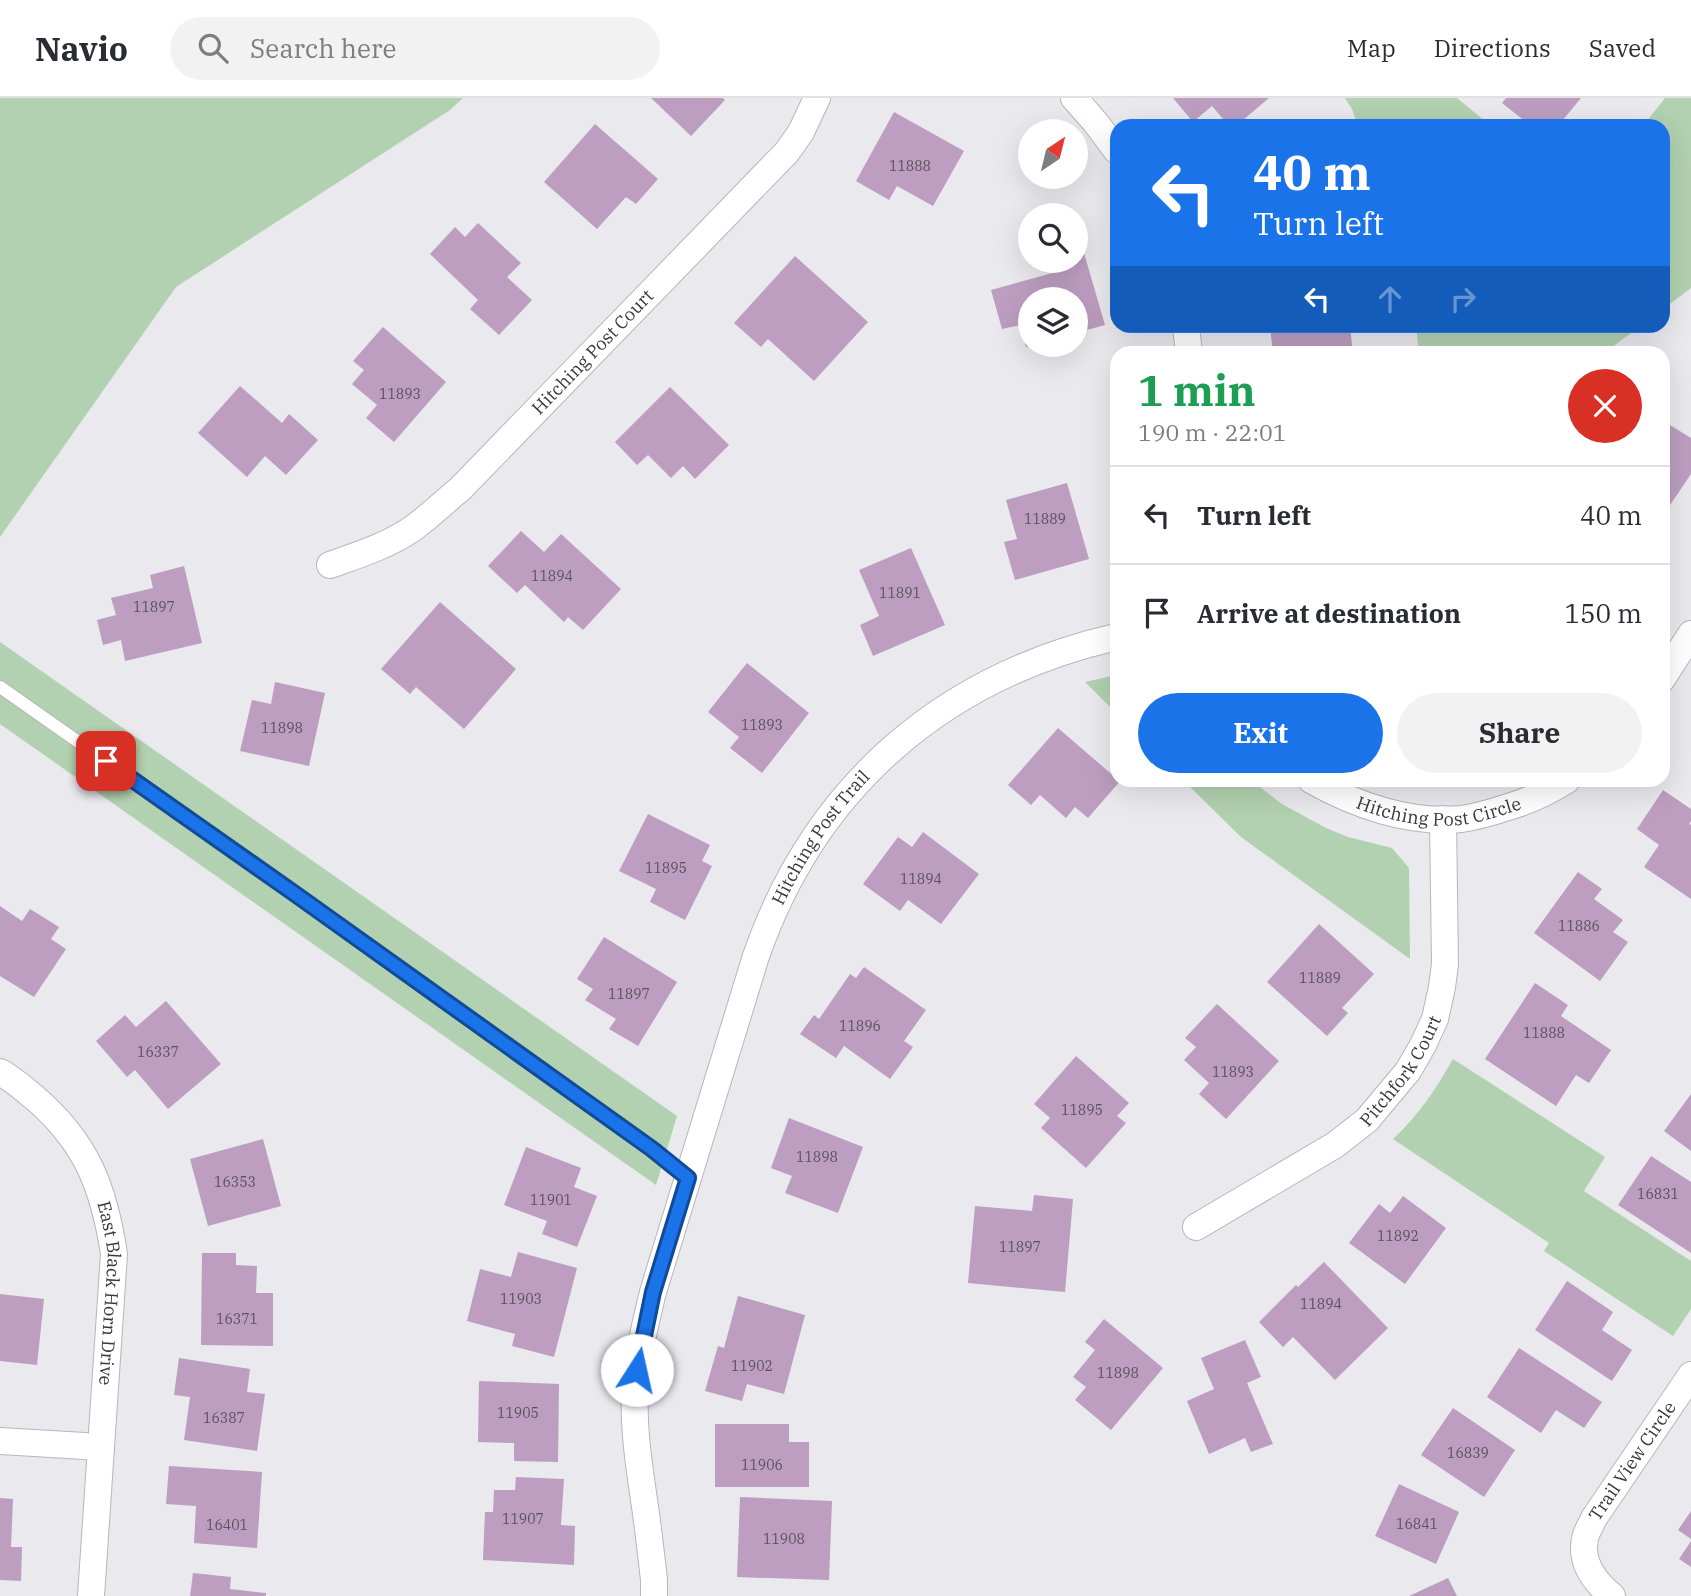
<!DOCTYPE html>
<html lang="en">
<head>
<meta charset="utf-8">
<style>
  body { margin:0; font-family:"IBM Plex Serif",serif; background:#f2f2f3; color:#2b2b33; height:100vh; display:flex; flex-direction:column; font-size:26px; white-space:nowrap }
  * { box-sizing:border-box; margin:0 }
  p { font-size:23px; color:#7c7c81 }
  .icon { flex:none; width:38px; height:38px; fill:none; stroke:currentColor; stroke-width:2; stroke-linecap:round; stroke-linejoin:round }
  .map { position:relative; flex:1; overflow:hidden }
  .drawer { position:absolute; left:1110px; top:248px; width:560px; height:441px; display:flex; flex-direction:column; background:#fff; border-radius:21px; box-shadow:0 7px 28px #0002 }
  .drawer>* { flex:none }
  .hud { position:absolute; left:1110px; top:21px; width:560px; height:214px; border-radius:21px; box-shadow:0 7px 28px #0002; background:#1a73e8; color:#fff; overflow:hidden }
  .needle { width:46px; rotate:35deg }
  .controls { position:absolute; left:1018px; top:21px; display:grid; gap:14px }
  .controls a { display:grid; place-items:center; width:70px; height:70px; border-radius:50%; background:#fff; box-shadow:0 7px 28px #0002; font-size:35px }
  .pin { position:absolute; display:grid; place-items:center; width:60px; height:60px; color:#fff; margin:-30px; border-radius:14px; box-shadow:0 4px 10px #0006 }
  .me { position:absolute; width:77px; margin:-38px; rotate:10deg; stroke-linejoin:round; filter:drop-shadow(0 0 5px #0008) }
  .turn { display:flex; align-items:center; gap:24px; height:147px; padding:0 28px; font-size:32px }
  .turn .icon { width:91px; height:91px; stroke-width:2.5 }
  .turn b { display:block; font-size:49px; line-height:60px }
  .lanes { display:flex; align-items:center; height:66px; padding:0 28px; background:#0003; justify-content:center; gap:35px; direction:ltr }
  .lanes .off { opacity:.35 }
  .round { display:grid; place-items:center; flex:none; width:74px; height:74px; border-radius:37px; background:#f2f2f3 }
  .headline { display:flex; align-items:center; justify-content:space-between; height:119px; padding:0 28px }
  h1 { font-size:42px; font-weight:800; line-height:52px; color:#1e9e55 }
  .cta { display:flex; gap:14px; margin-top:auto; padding:14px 28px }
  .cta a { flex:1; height:80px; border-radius:42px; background:#1a73e8; color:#fff; font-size:28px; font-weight:800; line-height:80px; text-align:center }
  .cta a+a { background:#f2f2f3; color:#2b2b33 }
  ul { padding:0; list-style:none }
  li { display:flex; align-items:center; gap:21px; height:98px; padding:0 28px; border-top:2px solid #e1e1e2 }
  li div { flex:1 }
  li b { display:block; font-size:26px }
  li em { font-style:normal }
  header { display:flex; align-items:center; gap:42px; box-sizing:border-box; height:98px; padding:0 35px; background:#fff; border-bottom:2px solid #e1e1e2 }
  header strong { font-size:33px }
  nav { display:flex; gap:38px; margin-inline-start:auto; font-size:24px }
  .search { width:490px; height:63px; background:#f2f2f3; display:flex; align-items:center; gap:18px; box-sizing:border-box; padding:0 24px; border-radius:38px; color:#7c7c81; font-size:26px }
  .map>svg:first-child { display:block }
</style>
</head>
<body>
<header>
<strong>Navio</strong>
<div class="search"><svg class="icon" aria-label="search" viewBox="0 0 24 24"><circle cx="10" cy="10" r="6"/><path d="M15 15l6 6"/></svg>Search here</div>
<nav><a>Map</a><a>Directions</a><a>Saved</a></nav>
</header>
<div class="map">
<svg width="1691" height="1498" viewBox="0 0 1691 1498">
  <rect width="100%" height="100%" fill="#e9e9ee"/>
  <path fill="#b2d1b0" d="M0 0H463L450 12 176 189 0 439Z
    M1345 0H1457L1491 28H1358L1352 11Z
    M1665 0H1691V190L1663 211 1662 28H1643Z
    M1416 228H1641L1612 249 1607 256 1419 255Z
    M0 544 677 1018 656 1087 0 626Z
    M1116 577V615L1085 584Z
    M1184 683H1252L1282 706 1326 730 1348 739 1392 750 1409 770 1410 861 1241 739Z
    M1453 961 1605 1059 1584 1093 1691 1163V1211L1673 1238 1544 1153 1549 1145 1393 1041C1418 1018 1436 991 1453 961Z"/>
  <path fill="#bd9ec1" d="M651 0H723L725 2 691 38Z
    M1173 0H1269L1236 28H1229L1212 8 1193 24Z
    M1506 0H1581L1558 28H1531L1502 5Z
    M894 14 964 53 933 108 897 88 889 102 856 83Z
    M595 26 658 81 636 106 626 99 597 131 544 84Z
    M478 125 521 165 507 179 532 202 499 237 470 211 478 202 430 156 455 129 465 139Z
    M1084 155 1105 227 1076 235V201H1031V248L1026 249 1020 227 1002 231 991 192 1056 174 1053 163H1076V157Z
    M795 158 868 224 814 283 768 241 761 249 734 225Z
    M1270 228H1350L1353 256H1273Z
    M383 229 446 284 394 344 366 320 377 307 352 286 364 272 353 263Z
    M240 288 282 325 289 316 318 342 286 377 265 358 247 379 198 335Z
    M670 289 729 347 695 381 683 368 671 380 648 357 637 367 615 344Z
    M1662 322 1691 340V376L1662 419Z
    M1067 385 1089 461 1015 482 1004 444 1017 441 1006 402Z
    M521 433 544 454 561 436 621 491 583 532 568 519 564 524 525 487 517 495 488 468Z
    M911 450 945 527 873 558 860 527 879 518 859 472Z
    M184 468 202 545 125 563 121 542 103 547 97 522 116 517 111 500 153 490 150 477Z
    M440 504 516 571 464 631 416 589 410 596 381 571Z
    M747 565 809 615 762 675 730 650 739 639 708 614Z
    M275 584 325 595 309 668 240 653 252 602 271 606Z
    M1058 630 1116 680V682H1121L1088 720 1075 709 1066 720 1040 697 1031 707 1008 687Z
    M1663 692 1691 711V723L1689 726 1691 727V801L1644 769 1659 747 1637 731Z
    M648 716 710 747 702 763 712 768 685 822 650 804 656 791 619 773Z
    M923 734 979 776 941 826 908 802 900 813 863 786 898 739 912 749Z
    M1578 774 1602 791 1594 801 1623 822 1613 834 1628 844 1600 883 1534 835Z
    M0 808 22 823 30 811 59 829 51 841 66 851 34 899 0 878Z
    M1319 826 1374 876 1342 910 1348 915 1327 938 1267 884Z
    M604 839 677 884 638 948 609 931 616 921 585 902 593 891 577 881Z
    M864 869 926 912 904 943 913 949 890 981 844 948 836 960 800 936 814 917 819 921 850 876 856 880Z
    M1535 885 1568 907 1561 918 1611 952 1589 985 1576 977 1556 1008 1485 961Z
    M166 903 221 966 168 1011 135 972 127 979 96 943 125 917 136 929Z
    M1217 906 1279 963 1226 1021 1199 996 1209 985 1184 962 1196 949 1185 940Z
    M1076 958 1129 1005 1117 1018 1126 1025 1086 1070 1041 1030 1050 1020 1034 1006Z
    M1691 996V1053L1664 1033Z
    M789 1020 863 1049 838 1115 785 1095 792 1078 771 1070Z
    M263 1041 281 1108 208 1128 190 1061Z
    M526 1049 581 1070 574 1089 597 1098 577 1149 542 1136 547 1123 504 1107Z
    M1651 1058 1691 1084V1155L1618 1107Z
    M1034 1097 1073 1101 1065 1194 968 1185 975 1108 1032 1113Z
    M1403 1098 1446 1130 1405 1186 1349 1145 1379 1106 1390 1115Z
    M518 1154 577 1170 554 1259 512 1248 515 1236 467 1223 480 1171 511 1179Z
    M202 1155H236V1167L257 1168 256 1195H273V1248L201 1247Z
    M1324 1164 1388 1230 1335 1282 1293 1239 1283 1249 1259 1224 1296 1187 1298 1189Z
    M1567 1183 1613 1214 1602 1232 1632 1252 1612 1283 1535 1232Z
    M0 1196 44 1201 37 1267 0 1263Z
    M738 1198 805 1217 784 1296 747 1286 742 1303 705 1293 718 1248 724 1250Z
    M1104 1221 1163 1270 1111 1332 1075 1302 1086 1289 1073 1279 1095 1252 1085 1244Z
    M1245 1242 1261 1279 1247 1285 1273 1346 1251 1354 1245 1340 1209 1356 1187 1303 1214 1291 1201 1260Z
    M1519 1250 1602 1304 1584 1330 1556 1312 1541 1335 1487 1299Z
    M179 1260 250 1271 247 1294 265 1296 257 1353 184 1342 190 1299 174 1297Z
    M479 1283 559 1286 558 1364 514 1363V1345L478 1344Z
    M1453 1310 1515 1352 1484 1399 1421 1357Z
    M715 1326H789V1344H809V1389H715Z
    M169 1368 262 1374 257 1450 194 1445 196 1408 166 1406Z
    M516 1379 564 1381 561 1427 575 1428 574 1467 483 1462 485 1414H493L494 1392H515Z
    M1399 1386 1459 1414 1436 1466 1375 1438Z
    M740 1399 832 1403 829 1482 737 1479Z
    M0 1400 13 1401 11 1449H22L21 1483 0 1482Z
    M1691 1413V1441L1678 1432Z
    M1691 1443V1469L1679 1461Z
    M193 1475 231 1479 230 1491 266 1495V1498H190Z
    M1448 1480 1457 1498H1409Z"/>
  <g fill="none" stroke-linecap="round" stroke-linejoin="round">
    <g stroke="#b6b6bb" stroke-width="14">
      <path id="service" d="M0 589 275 782 652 1051 688 1080"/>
    </g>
    <g stroke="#b6b6bb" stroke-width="28">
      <g id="minor">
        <path d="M1074 0 1096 25 1116 52"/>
        <path d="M1186 228 1189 256"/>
        <path id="s1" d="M330 467C358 457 387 448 412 431 429 419 444 404 460 391L787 54 801 34 817 0"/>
        <path d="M1662 581 1691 536"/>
        <path id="s2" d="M1311 682C1355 707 1409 726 1461 721 1477 719 1493 714 1508 709 1529 703 1548 694 1567 682"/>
        <path id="s3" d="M0 974C13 981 24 991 35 1000 87 1045 104 1090 114 1156L91 1498"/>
        <path id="s4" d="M1196 1129 1335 1047 1367 1022 1408 973 1423 947 1435 921 1442 889 1445 866 1443 721"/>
        <path d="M0 1343 101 1349"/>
        <path id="s5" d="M654 1498V1482C651 1455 648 1428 644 1402 639 1366 633 1330 635 1294 637 1260 645 1227 653 1194L756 858C815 689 942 579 1116 539"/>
        <path id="s6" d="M1612 1498C1595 1484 1580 1465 1585 1441 1586 1434 1591 1427 1594 1420L1691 1277"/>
      </g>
    </g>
    <use href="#service" stroke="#fff" stroke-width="12"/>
    <use href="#minor" stroke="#fff" stroke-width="26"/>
  </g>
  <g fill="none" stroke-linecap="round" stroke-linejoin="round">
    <g stroke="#114b97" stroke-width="18">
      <path id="route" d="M106 663 298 798 652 1051 688 1080 653 1194 637 1272"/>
    </g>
    <use href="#route" stroke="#1a73e8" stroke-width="12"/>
  </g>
  <g text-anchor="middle" stroke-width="7" stroke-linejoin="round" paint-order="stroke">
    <g font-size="14" fill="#5a525c">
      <text x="910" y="73">11888</text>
      <text x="400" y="301">11893</text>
      <text x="1045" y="426">11889</text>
      <text x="552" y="483">11894</text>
      <text x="900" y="500">11891</text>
      <text x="154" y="514">11897</text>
      <text x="762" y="632">11893</text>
      <text x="282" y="635">11898</text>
      <text x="666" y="775">11895</text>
      <text x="921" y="786">11894</text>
      <text x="1579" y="833">11886</text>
      <text x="1320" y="885">11889</text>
      <text x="629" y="901">11897</text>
      <text x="860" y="933">11896</text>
      <text x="1544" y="940">11888</text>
      <text x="158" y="959">16337</text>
      <text x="1233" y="979">11893</text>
      <text x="1082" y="1017">11895</text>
      <text x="817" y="1064">11898</text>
      <text x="235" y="1089">16353</text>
      <text x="1658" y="1101">16831</text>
      <text x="551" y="1107">11901</text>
      <text x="1398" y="1143">11892</text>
      <text x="1020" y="1154">11897</text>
      <text x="521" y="1206">11903</text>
      <text x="1321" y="1211">11894</text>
      <text x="237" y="1226">16371</text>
      <text x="752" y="1273">11902</text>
      <text x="1118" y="1280">11898</text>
      <text x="518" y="1320">11905</text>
      <text x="224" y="1325">16387</text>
      <text x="1468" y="1360">16839</text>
      <text x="762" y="1372">11906</text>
      <text x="523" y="1426">11907</text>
      <text x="1417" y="1431">16841</text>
      <text x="227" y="1432">16401</text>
      <text x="784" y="1446">11908</text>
    </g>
    <g font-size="18" fill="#39393b" stroke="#e9e9ee">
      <text dy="6" stroke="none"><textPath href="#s1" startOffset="343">Hitching Post Court</textPath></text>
      <text dy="6" stroke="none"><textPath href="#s2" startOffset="135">Hitching Post Circle</textPath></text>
      <text dy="6" stroke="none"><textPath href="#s5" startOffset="794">Hitching Post Trail</textPath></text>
      <text dy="6" stroke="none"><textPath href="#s4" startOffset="262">Pitchfork Court</textPath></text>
      <text dy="6" stroke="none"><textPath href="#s3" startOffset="262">East Black Horn Drive</textPath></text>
      <text dy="6" stroke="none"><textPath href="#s6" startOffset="158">Trail View Circle</textPath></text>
    </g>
  </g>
</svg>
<div class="controls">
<a><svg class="needle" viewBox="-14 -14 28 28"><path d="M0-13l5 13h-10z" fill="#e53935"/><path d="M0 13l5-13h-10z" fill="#7c7c81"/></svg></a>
<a><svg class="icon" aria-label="search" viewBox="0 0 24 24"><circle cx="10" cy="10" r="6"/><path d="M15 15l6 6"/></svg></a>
<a><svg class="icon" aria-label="layers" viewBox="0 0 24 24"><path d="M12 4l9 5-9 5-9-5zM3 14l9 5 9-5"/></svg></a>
</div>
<div class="pin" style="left:106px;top:663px;background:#d93025"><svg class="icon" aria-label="arrive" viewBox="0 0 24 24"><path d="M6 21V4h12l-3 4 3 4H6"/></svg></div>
<svg class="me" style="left:637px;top:1272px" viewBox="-20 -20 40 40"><circle r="19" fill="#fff"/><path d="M0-13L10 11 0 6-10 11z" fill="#1a73e8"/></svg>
<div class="hud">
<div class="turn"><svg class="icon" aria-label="left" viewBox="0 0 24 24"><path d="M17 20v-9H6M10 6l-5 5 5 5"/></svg><div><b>40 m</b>Turn left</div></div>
<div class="lanes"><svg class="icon" aria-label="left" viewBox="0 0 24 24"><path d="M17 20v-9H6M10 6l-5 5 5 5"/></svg><svg class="icon off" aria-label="ahead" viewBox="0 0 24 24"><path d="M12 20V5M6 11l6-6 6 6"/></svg><svg class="icon off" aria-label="right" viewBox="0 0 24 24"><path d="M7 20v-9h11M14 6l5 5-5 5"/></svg></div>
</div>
<section class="drawer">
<div class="headline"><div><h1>1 min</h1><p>190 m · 22:01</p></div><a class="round" style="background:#d93025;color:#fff"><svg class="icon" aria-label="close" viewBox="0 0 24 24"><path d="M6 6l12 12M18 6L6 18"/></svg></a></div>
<ul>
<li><svg class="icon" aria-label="left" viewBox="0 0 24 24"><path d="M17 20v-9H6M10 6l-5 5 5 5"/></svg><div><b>Turn left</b></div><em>40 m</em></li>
<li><svg class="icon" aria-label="arrive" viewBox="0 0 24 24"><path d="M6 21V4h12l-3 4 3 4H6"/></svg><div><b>Arrive at destination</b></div><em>150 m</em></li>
</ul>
<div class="cta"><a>Exit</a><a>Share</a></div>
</section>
</div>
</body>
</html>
